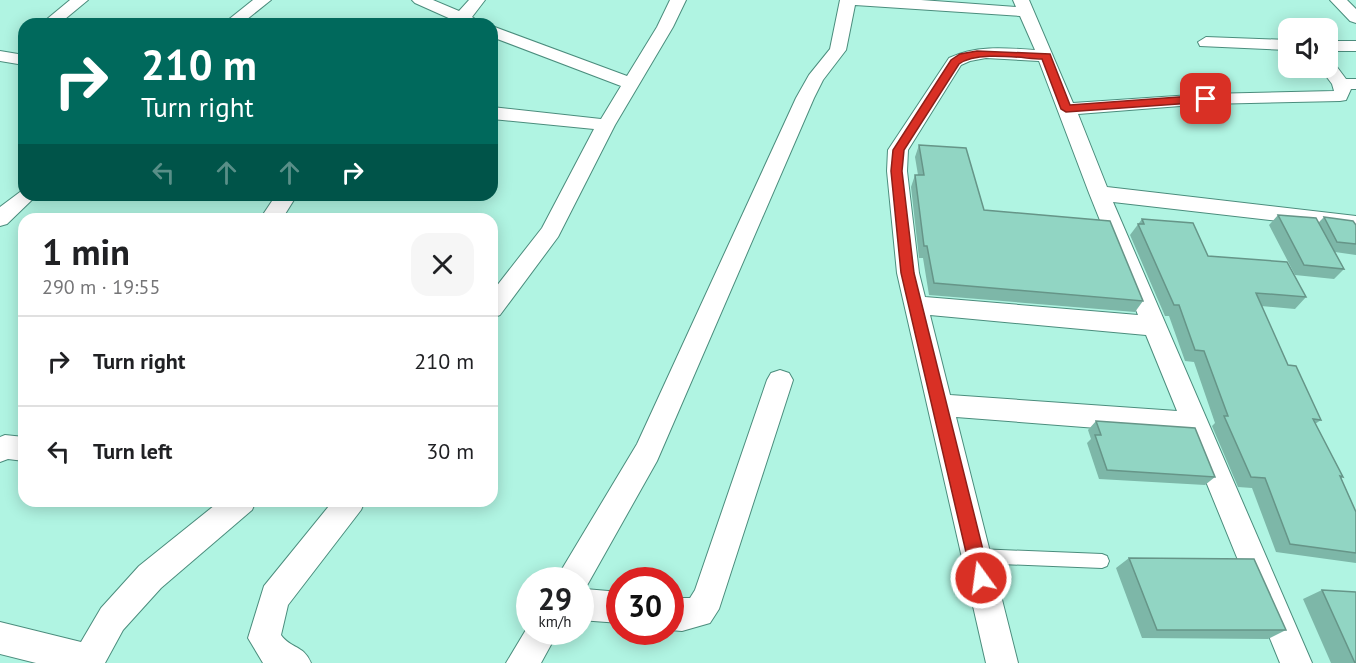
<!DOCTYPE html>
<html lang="en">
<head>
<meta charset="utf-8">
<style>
  body { margin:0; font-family:"PT Sans",sans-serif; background:#f6f6f6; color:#202124; height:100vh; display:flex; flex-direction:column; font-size:22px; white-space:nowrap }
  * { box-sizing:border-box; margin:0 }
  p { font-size:20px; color:#757577 }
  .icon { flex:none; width:33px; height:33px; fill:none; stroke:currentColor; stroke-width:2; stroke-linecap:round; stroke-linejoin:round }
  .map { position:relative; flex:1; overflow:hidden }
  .side { position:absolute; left:18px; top:213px; width:480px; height:294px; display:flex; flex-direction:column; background:#fff; border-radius:18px; box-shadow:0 3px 15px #0003 }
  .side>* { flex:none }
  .hud { position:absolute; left:18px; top:18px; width:480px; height:183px; border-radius:18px; box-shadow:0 3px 15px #0003; background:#00695c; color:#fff; overflow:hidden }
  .fabs { position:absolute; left:1278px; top:18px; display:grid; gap:12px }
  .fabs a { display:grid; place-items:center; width:60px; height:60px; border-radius:12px; background:#fff; box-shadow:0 3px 15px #0003; font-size:30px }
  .speed { position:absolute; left:516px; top:567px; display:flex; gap:12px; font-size:30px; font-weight:700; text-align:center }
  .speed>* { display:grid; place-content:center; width:78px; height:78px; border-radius:50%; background:#fff; box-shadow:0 3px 15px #0003; line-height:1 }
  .speed small { font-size:15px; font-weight:400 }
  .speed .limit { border:9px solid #d22; background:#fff; color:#111 }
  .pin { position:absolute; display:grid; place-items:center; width:51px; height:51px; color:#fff; margin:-26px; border-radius:12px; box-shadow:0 3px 9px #0006 }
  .me { position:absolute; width:66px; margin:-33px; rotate:346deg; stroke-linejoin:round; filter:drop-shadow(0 0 4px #0008) }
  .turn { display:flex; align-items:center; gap:21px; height:126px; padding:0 24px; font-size:27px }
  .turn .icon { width:78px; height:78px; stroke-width:2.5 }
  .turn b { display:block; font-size:42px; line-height:51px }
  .lanes { display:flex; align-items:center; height:57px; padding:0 24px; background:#0003; justify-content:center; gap:30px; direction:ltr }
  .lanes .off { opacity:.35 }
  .round { display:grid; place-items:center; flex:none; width:63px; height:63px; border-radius:18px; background:#f6f6f6 }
  .headline { display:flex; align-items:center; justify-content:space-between; height:102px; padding:0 24px }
  h1 { font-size:36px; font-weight:600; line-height:45px }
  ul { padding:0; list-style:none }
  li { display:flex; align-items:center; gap:18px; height:90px; padding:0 24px; border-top:2px solid #e0e0e0 }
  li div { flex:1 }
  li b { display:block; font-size:22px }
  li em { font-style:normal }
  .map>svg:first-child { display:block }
</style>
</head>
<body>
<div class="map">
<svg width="1356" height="663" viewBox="0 0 1356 663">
  <rect width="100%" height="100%" fill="#b0f4e2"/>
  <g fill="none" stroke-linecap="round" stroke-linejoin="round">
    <g stroke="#4b8d7d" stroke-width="2">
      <path id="lane" d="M977 549 1102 554 1107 556 1109 561 1107 566 1102 568 977 563 972 561 970 556 972 551Z"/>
    </g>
    <g stroke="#4b8d7d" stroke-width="2">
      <path id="street" d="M70 0H88L59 24H41Z
        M253 0H271L241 24H223Z
        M412 0H433L459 11 469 0H485L472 17 483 24H462L415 3Z
        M670 0H686L673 27 615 125 558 237 500 315 492 318V292L542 228 594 129 492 119V107L601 119 621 86 492 37V26L627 76 657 27Z
        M840 0H921L1016 7 1013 0H1029L1073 103 1206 94 1334 91 1332 84 1320 68H1328V62L1334 63 1346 79H1356V89H1351L1346 100 1340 101 1206 104 1078 114 1107 187 1356 216V230L1113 202 1312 663H1280L1187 435 956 417 1018 663H986L897 273 887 171 888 150 949 58C976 45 1006 48 1035 50L1020 16 855 5 846 50 823 80 814 98 657 461 585 589 620 592V623L580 620V580H558L562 569 637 444 796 98 809 75 830 49ZM986 58 1039 61 1089 193 1138 315 925 297 919 273 907 171 908 150 961 65 970 61ZM930 315 1146 335 1177 411 950 395Z
        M1330 0H1347L1356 9V23L1350 21Z
        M1206 37 1288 40V50L1200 46 1198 42Z
        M1328 41H1356V51H1328Z
        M0 51 24 55V65L0 61Z
        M24 189V195H37L7 224 0 226V207Z
        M276 195H297L282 219H260Z
        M780 370 789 373 793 380 719 609 710 623 682 631 670 630V598H690L695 590 767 380 771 373Z
        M5 435 24 437V461L8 459 0 462V437Z
        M220 501H256L252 510 161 588 123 630 105 663H36L0 654V622L81 642 101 608 139 566Z
        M333 501H365L361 510 288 605 281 635C291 649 304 645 311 663H263L248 638 264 586Z
        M530 623V632H558L541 663H506Z"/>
    </g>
    <use href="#lane" fill="#fff" fill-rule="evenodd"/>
    <use href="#street" fill="#fff" fill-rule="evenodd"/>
  </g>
  <path fill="#7db7a8" d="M919 145 984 210 1143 301 1135 312 929 295 923 258H919L911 187 915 175H918L915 157Z
    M1278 215 1318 223 1324 217 1356 225V255L1335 252 1344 269 1334 279 1295 275 1269 225Z
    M1142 219 1208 256 1306 297 1295 309 1261 306 1288 365 1321 420 1315 424 1343 477 1341 478 1356 512V563L1276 552 1252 488 1238 487 1212 426 1215 423 1194 362 1185 361 1169 316H1165L1130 235Z
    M1096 421 1215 477 1205 485 1099 479 1087 443 1091 439 1088 430Z
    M1129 558 1286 630 1268 639 1142 638 1116 568Z
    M1322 590 1356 663H1331L1303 599Z"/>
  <path fill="#91d5c3" stroke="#669588" stroke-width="1.5" d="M919 145 966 148 984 210 1110 221 1143 301 934 283 927 246H924L915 175H924Z
    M1278 215 1316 218 1344 269 1304 265Z
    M1324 217 1353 221 1356 225V244L1337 242Z
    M1142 219 1193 223 1208 256 1287 262 1306 297 1256 293 1288 365 1296 366 1321 420 1313 419 1343 477 1340 476 1356 512V553L1290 544 1265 478 1251 477 1224 416H1228L1204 351 1195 350 1179 305H1174L1138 224H1144Z
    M1096 421 1195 428 1215 477 1107 470 1095 435H1101Z
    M1129 558 1254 559 1286 630H1157Z
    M1322 590 1356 592V663H1355Z"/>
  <path fill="#d93025" stroke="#8d1f18" stroke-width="1.5" d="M977 51 1050 54 1070 105 1206 95 1212 99 1206 102 1066 112 1061 109 1042 59C1019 58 977 51 959 64L904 150 902 171 914 273 990 578 987 584 981 586 975 584 972 578 901 273 891 171 893 150 951 60 960 54Z"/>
</svg>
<div class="fabs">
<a><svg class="icon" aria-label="sound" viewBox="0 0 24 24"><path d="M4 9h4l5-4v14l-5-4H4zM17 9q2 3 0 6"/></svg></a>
</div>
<div class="speed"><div>29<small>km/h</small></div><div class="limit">30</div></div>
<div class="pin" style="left:1206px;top:99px;background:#d93025"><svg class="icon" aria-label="arrive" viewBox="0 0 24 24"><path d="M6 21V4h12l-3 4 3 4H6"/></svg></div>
<svg class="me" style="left:981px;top:578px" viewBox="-20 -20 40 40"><circle r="17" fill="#d93025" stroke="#fff" stroke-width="3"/><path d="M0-11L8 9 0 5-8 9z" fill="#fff"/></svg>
<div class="hud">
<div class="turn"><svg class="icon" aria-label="right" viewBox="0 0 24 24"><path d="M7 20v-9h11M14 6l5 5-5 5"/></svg><div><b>210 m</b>Turn right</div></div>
<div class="lanes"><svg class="icon off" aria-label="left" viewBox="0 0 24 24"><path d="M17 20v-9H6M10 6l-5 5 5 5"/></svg><svg class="icon off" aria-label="ahead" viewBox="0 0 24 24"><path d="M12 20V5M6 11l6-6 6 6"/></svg><svg class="icon off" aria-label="ahead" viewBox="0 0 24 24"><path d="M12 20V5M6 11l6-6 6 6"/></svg><svg class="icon" aria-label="right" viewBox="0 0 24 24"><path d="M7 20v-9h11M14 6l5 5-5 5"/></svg></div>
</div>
<section class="side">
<div class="headline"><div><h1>1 min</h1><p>290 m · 19:55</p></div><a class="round"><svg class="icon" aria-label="close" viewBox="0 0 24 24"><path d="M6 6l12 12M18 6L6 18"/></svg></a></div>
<ul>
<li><svg class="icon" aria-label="right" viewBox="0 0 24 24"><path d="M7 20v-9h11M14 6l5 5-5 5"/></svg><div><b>Turn right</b></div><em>210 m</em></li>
<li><svg class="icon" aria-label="left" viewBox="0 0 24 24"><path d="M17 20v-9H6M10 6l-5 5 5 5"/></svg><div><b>Turn left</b></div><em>30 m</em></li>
</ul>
</section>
</div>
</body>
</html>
